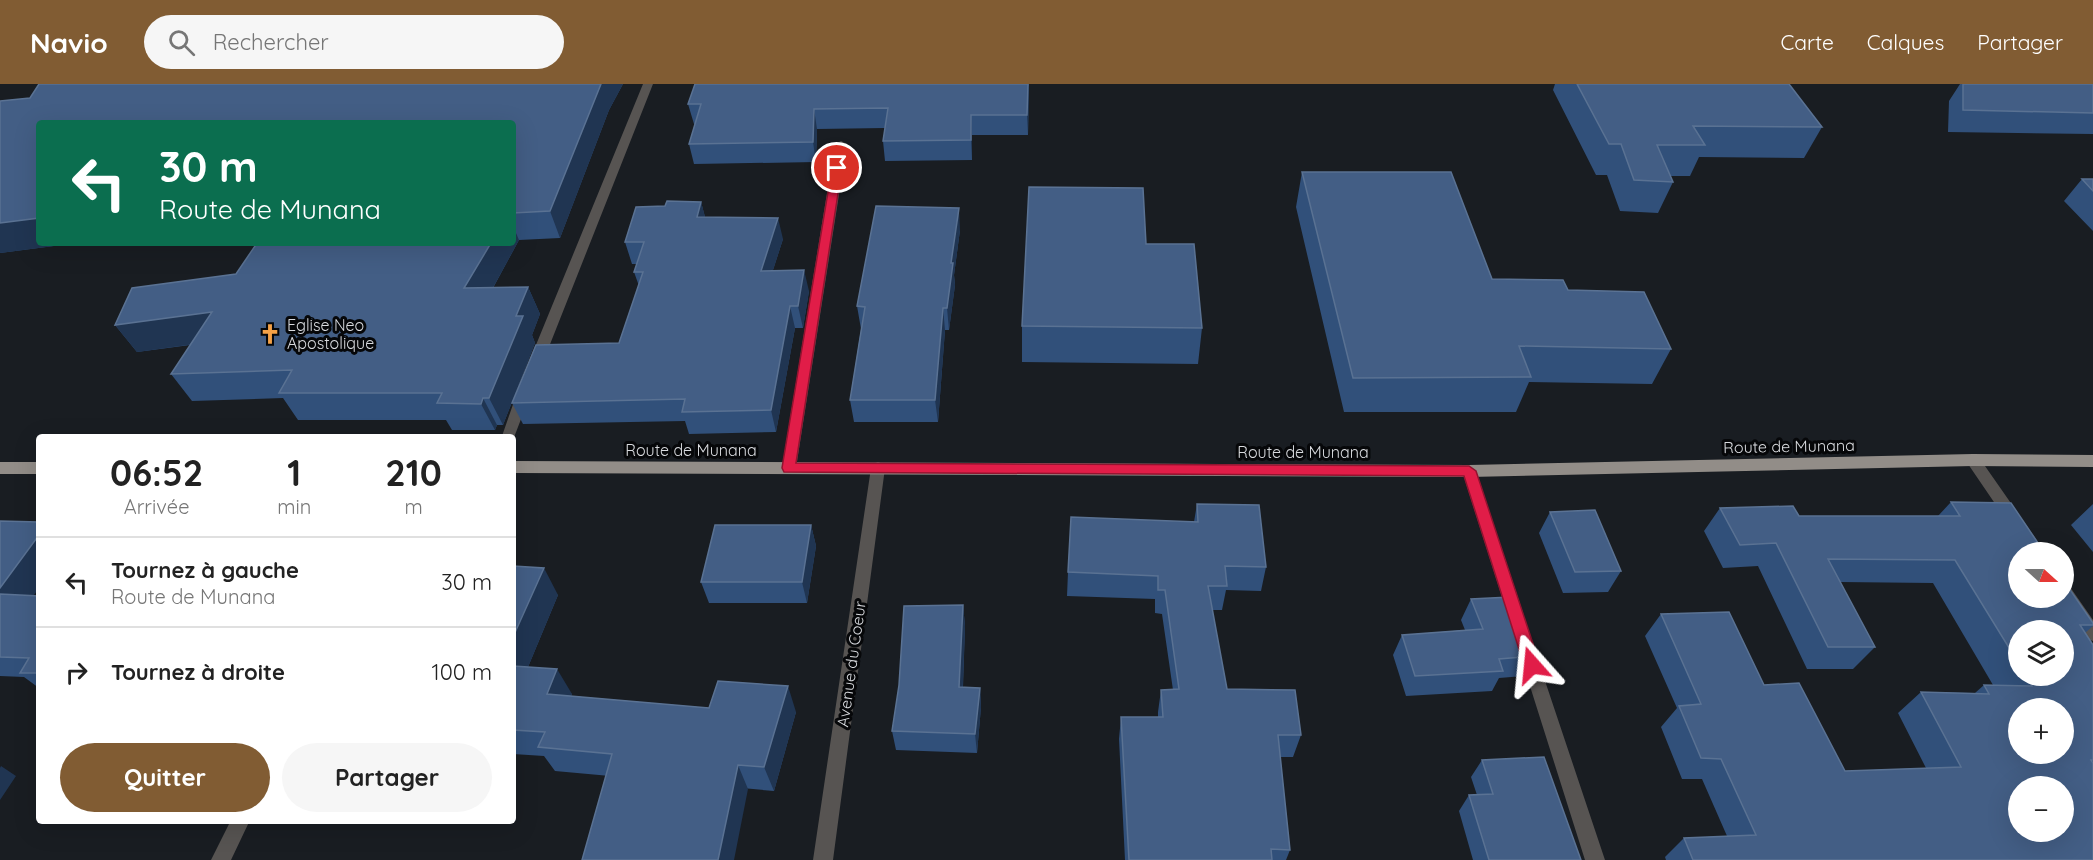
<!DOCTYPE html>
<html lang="fr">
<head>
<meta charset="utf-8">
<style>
  body { margin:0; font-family:Quicksand,sans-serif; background:#f6f6f6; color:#222; height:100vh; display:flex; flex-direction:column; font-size:22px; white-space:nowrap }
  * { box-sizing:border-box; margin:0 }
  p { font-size:20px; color:#767676 }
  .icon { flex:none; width:33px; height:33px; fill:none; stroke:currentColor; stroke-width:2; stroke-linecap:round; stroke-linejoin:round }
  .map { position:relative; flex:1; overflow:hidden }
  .sheet { position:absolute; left:36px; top:350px; width:480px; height:390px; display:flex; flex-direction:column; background:#fff; border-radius:6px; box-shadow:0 6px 24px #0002 }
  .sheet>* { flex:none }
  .top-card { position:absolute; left:36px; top:36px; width:480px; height:126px; border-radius:6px; box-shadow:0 6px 24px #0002; background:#0b6e4f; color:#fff; overflow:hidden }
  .needle { width:39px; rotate:111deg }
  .buttons { position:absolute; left:2008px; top:458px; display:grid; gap:12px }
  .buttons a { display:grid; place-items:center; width:66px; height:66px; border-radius:50%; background:#fff; box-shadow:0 6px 24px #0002; font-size:30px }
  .pin { position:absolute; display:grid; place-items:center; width:51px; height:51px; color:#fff; margin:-26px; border:3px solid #fff; border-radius:50%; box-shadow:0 2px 6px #0007 }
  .me { position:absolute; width:66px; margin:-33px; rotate:342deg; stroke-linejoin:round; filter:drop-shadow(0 0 4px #0008) }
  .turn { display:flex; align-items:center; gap:21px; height:126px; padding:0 24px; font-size:27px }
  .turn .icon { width:78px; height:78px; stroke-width:2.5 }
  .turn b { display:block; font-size:42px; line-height:51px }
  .eta { display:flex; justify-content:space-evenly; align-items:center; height:102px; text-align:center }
  .eta b { font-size:36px; font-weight:700; line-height:42px }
  .cta { display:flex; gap:12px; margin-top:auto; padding:12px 24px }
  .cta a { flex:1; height:69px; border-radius:36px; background:#815c33; color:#fff; font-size:24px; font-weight:700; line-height:69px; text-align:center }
  .cta a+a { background:#f6f6f6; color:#222 }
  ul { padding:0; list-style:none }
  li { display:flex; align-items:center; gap:18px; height:90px; padding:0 24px; border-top:2px solid #e0e0e0 }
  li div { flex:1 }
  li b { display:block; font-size:22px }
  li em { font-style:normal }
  header { display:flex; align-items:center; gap:36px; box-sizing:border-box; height:84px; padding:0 30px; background:#815c33; color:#fff }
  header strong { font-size:28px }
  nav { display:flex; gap:33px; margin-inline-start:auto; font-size:21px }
  .search { width:420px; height:54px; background:#f6f6f6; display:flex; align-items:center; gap:15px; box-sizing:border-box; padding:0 21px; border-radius:33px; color:#767676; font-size:22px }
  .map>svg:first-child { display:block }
</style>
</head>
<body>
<header>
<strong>Navio</strong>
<div class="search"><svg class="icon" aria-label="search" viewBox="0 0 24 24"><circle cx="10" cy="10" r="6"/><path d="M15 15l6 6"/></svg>Rechercher</div>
<nav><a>Carte</a><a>Calques</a><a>Partager</a></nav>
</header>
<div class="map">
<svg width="2093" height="776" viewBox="0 0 2093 776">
  <rect width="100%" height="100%" fill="#191d22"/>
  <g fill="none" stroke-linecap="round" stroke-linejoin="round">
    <path fill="#575452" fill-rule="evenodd" d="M643 0H653L543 278 536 283 531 281 529 278Z
      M841 57 847 60 796 384 794 388H784L782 384 835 60Z
      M524 304 531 309 513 356V352H502L517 309Z
      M1973 370 1978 372 2045 468H2028L1968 380 1966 376 1968 372Z
      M878 378 883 380 885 384 833 776H813L871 384 873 380Z
      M1469 381 1474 383 1476 387 1524 532 1522 537 1516 539 1510 537 1508 532 1462 387 1464 383Z
      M2064 501 2070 503 2093 536V557L2087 555 2058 513H2064Z
      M1525 554 1531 556 1533 561 1605 776H1585L1517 561 1519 556Z
      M231 736H250L231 776H211Z"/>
    <path fill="#928d88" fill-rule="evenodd" d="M1973 370 2093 371V383L1973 382 1469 393 513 389V377L1469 381Z
      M0 378H39V390H0Z"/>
  </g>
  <path fill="#31507a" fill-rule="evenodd" d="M39 0H623L609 26 560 154 519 156 493 204 528 203 540 230 532 251 535 259 503 341H497L495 346H452L446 336H298L283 314 192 317 171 290 190 261 137 268 115 241 513 159V39H39V159H77L0 169V17L30 14Z
    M695 0H1029L1028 51H972V76L885 77 883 57 885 44 817 45 816 78 694 80 689 60 695 40H694L688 20Z
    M1555 0H1789L1822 43 1804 74 1699 73 1690 92H1670L1673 98 1658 129 1620 127 1607 91H1596L1553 6Z
    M1960 0H2093V50L1948 48 1949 17Z
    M1302 88 1492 195 1568 206 1671 265 1652 300 1529 298 1516 328H1344L1296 123Z
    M2082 95H2093V147L2064 117Z
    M701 118 705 133 783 155 773 186 809 207 803 244H795L776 348 689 350 685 337 523 340 512 319 619 259 639 202 634 188 637 180H632L625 158 665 122Z
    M960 146 954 191 955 201 949 246H945L938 338H854L850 316 861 245 857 222Z
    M1146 160 1202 244 1198 280 1022 278V242Z
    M1951 418 2093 539V542L2085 549 2093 561V776H1666L1665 773 1684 754 1727 752 1702 695H1682L1661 643 1677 624 1645 552 1661 530 1764 601 1845 687 1926 684 1898 629 1921 608 1975 609 1984 601H1993L1933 499 1840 498 1875 563 1853 585H1807L1758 482 1723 484 1704 447 1720 424 1799 432H1938ZM2019 546 2064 591H2019Z
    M1197 420 1266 483 1261 507 1226 506 1222 526H1212L1227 605 1301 651 1293 673H1280L1290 766 1286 776H1125L1119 655 1121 633H1158V628L1161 606H1173L1162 530 1155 529V515L1067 512 1068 488 1194 438Z
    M2093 420V468L2071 441Z
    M1550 428 1621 487 1608 508 1563 509 1539 449Z
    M0 437 34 512H39V604L24 593 0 592Z
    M811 441 816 462 807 519H709L701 498Z
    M513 482 558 511 528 583 572 610 571 612 709 624 796 628 774 707 555 687 544 672 513 670Z
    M1471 515 1536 572 1524 592 1499 594 1492 607 1406 612 1393 571 1402 551 1465 546 1461 536Z
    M963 521 965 542 963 603 980 604 981 623 977 669 896 666 892 647Z
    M1482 676 1581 776H1473L1459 727 1469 711H1477L1471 693Z"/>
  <path fill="#203552" d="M601 0H623L609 26 560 154 550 127Z
    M1028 0 1029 3 1028 51 1027 31Z
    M814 25 817 45 816 78 813 58Z
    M971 31 972 51V76L971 56Z
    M701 118 707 140 697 133Z
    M959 124 960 146 954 191 955 201 949 246 947 224 951 179Z
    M39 134V159H77L0 169V139Z
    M778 134 783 155 766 208 761 187Z
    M513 142 519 156 478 231 464 204 491 159H513Z
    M804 186 809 207 803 244 798 222Z
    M528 203 540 230 532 251 535 259 503 341 489 314 516 232Z
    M790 222 795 244 776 348 771 326Z
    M943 224 945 246 938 338 935 316Z
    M212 228 231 255 137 268 115 241Z
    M483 314 497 341 495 346 481 320Z
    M811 441 816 462 807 519 802 498Z
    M39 451V504L20 531 0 513V504Z
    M544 484 558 511 518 607 513 600V553Z
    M963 521 965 542 962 623 959 603Z
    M557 585 572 610 563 635 547 610Z
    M788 602 796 628 774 707 764 683Z
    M980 604 981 623 977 669 975 650Z
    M738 681 748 705 734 776H718Z
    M1 682 16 692 0 716V684Z"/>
  <path fill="#435e85" stroke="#5a7293" stroke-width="1.5" fill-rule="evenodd" d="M39 0H601L550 127 513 129V39H39V134L0 139V17L30 14Z
    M695 0H1028L1027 31H971V56L883 57 888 24 814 25 813 58 689 60 701 20H688Z
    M1577 0H1789L1822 43 1693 42 1705 61H1657L1673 98 1634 96 1621 60H1609Z
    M1963 0H2093V29L1963 26Z
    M1302 88H1451L1492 195 1563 196 1568 206 1644 208 1671 265 1519 262 1531 293 1353 294Z
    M2082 95H2093V107Z
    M1029 103 1143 104 1146 160H1194L1202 244 1022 242Z
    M667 117 701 118 697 133 778 134 761 187 804 186 798 222H790L771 326 682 328 685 315 512 319 536 261 619 259 643 188H634L644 158H625L636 123 665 122Z
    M876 122 959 124 951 179H953L947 224H943L935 316H850L865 223 857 222Z
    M257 159H491L464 204 528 203 516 232H523L489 314H483L481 320 437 319 442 309H279L292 286 171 290 212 228 115 241 132 204 236 190Z
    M1951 418 2011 419 2044 468H2019V513H2064V497L2093 539V541H2080L2093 561V676H2091L2093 679V776H1693L1684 754 1756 751 1721 675 1701 674 1679 622 1701 620 1661 530 1729 528 1764 601 1799 599 1845 687 1961 683 1921 608 1989 610 1984 601 2032 602 2026 591H2064V546H2019V580L1955 476 1828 475 1875 563H1828L1776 459 1740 461 1720 424 1793 422 1799 432H1960ZM2019 624H2064V669H2019ZM2019 702H2064V747H2019Z
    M1197 420 1259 421 1266 483 1225 482 1227 502H1208L1227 605 1295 606 1301 651H1278L1290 766 1271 765 1272 776H1129L1121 633H1163L1161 606 1179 605 1165 506H1158V492L1068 488 1071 433 1198 438Z
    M1595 426 1621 487 1575 488 1550 428Z
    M0 437 39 438V451L0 504Z
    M715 441H811L802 498H701Z
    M513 482 544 484 513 553Z
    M0 510 39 512V589H20L29 574 0 573Z
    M1510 513 1536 572 1499 575 1503 587 1415 592 1402 551 1483 545 1471 515Z
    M963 521 959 603 980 604 975 650 892 647 899 601 904 522Z
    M513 582 557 585 547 610 709 624 718 597 788 602 764 683 738 681 718 776H582L612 670 538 663 545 648 513 646Z
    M1544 673 1581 776H1489L1469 711 1493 710 1482 676Z"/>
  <path fill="#e11d48" stroke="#92132f" stroke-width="1.5" d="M837 80 842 84 796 379 1469 382 1476 387 1540 581 1537 586 1532 588 1526 586 1524 581 1464 392 784 388 782 384 832 84Z"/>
  <defs>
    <g id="church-bare" transform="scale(1.62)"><path d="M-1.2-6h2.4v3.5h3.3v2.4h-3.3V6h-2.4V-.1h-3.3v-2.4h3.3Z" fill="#f6a247" stroke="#060709" stroke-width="2.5" paint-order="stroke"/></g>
  </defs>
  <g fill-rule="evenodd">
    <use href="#church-bare" x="270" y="250"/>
  </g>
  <g text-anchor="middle" stroke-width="6" stroke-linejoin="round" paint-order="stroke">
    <g font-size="16" fill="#d9dbdf" stroke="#060709" text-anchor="start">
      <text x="287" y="247">Eglise Neo<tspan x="287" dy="18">Apostolique</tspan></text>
    </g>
    <g font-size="16" fill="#d9dbdf" stroke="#060709">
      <text transform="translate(1789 362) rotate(-1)" y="6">Route de Munana</text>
      <text x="691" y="372">Route de Munana</text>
      <text x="1303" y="374">Route de Munana</text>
      <text transform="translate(851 580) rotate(-82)" y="6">Avenue du Coeur</text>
    </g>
  </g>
</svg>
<div class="buttons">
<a><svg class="needle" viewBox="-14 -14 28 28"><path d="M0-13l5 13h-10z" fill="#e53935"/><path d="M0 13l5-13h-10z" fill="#767676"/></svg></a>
<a><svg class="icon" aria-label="layers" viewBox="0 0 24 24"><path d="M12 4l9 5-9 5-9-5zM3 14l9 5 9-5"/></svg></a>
<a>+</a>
<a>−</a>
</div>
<div class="pin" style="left:837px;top:84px;background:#d93025"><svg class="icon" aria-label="arrive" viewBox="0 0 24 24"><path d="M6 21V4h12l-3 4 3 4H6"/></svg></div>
<svg class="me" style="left:1532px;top:581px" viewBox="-20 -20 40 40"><path d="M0-17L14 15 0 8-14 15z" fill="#e11d48" stroke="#fff" stroke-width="4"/></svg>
<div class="top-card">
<div class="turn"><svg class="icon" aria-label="left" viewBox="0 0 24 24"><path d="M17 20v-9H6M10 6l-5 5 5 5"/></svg><div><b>30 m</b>Route de Munana</div></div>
</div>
<section class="sheet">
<div class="eta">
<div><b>06:52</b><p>Arrivée</p></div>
<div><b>1</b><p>min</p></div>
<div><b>210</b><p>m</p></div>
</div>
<ul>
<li><svg class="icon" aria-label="left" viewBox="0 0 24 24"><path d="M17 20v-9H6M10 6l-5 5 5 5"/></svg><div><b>Tournez à gauche</b><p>Route de Munana</p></div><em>30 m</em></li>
<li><svg class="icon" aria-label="right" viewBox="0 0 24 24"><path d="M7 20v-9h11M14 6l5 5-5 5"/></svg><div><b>Tournez à droite</b></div><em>100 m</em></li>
</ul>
<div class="cta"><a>Quitter</a><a>Partager</a></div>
</section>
</div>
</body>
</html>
